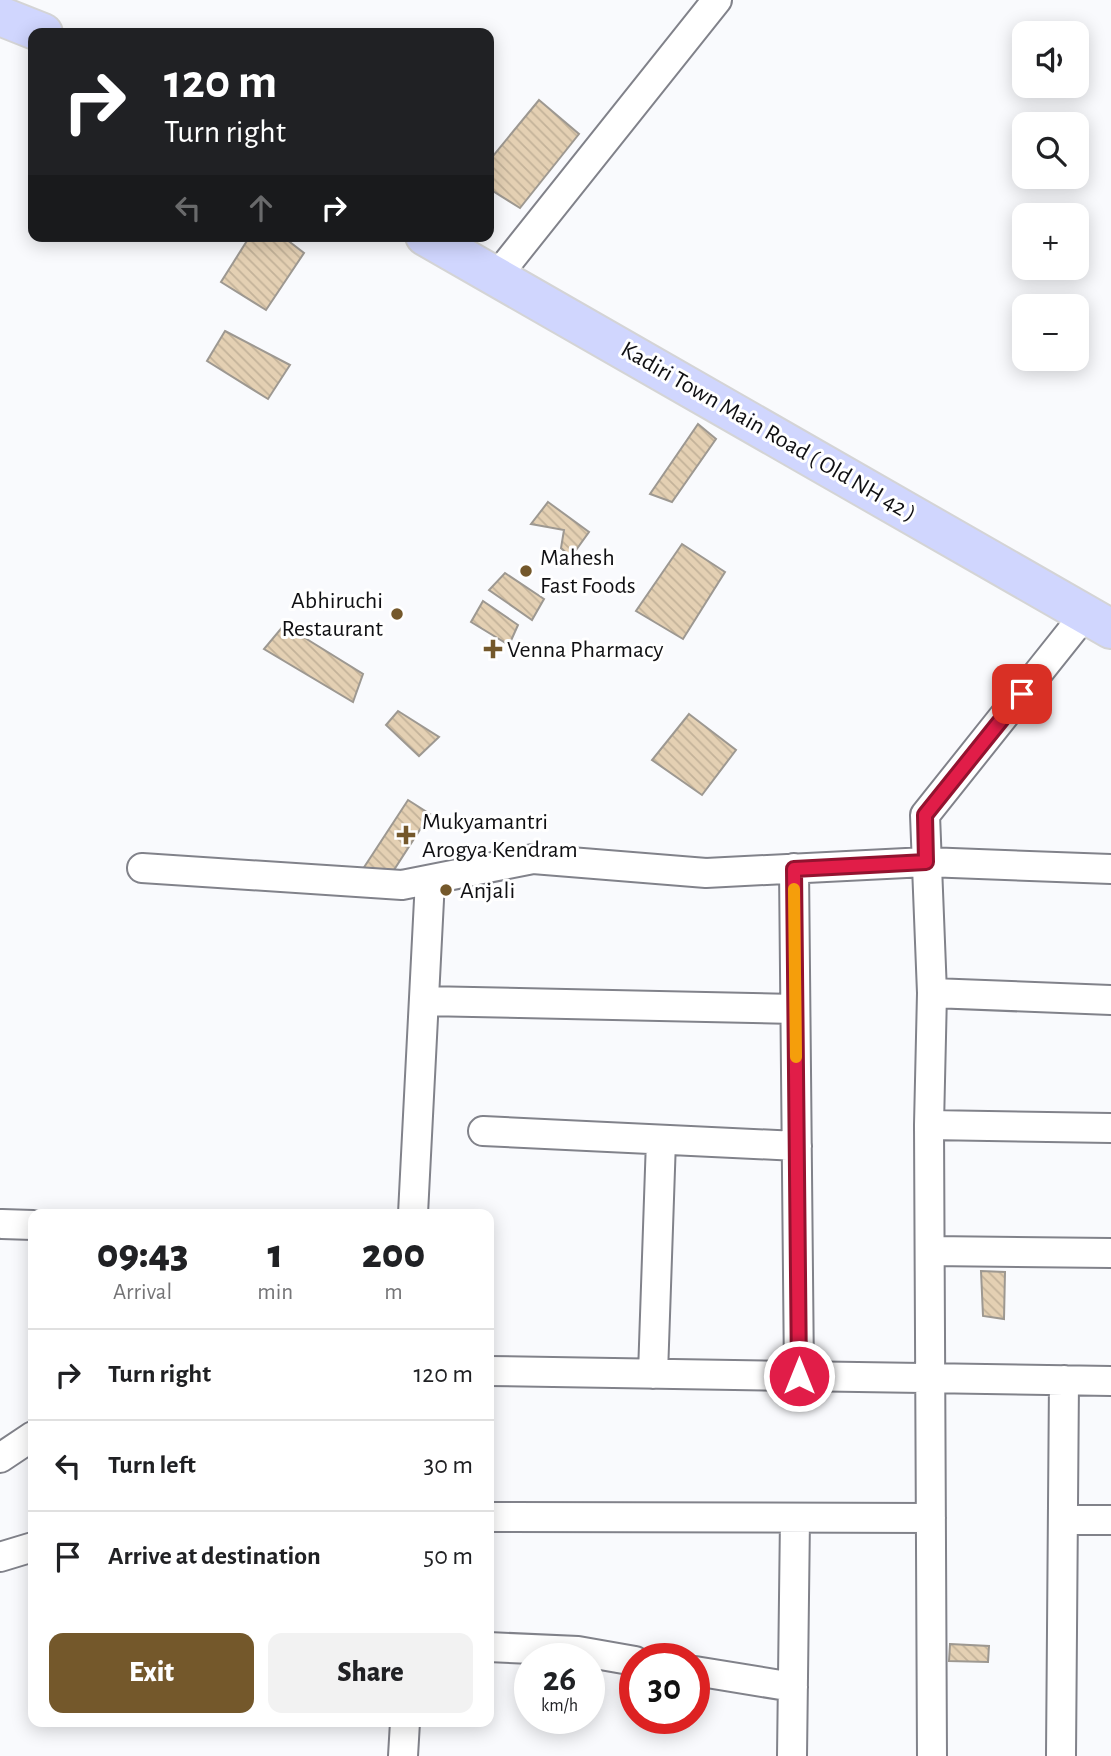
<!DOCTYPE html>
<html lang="en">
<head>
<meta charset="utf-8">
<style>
  body { margin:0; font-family:"Alegreya Sans",sans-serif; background:#f2f2f2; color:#202124; height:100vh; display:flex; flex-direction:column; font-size:26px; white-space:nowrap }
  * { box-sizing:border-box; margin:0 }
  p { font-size:23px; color:#757577 }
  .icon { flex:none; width:38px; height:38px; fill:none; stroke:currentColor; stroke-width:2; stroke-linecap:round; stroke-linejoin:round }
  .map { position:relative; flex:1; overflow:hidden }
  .drawer { position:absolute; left:28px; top:1209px; width:466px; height:518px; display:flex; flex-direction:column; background:#fff; border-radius:14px; box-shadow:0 4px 18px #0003 }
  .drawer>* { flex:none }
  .guide { position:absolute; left:28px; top:28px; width:466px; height:214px; border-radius:14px; box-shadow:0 4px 18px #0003; background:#202124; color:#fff; overflow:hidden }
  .tools { position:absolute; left:1012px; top:21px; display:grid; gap:14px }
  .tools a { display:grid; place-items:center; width:77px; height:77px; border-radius:14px; background:#fff; box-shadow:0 4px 18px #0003; font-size:35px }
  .speed { position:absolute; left:514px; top:1643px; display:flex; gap:14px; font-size:35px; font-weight:700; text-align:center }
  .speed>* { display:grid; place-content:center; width:91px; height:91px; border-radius:50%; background:#fff; box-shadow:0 4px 18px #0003; line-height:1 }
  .speed small { font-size:18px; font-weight:400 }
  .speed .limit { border:10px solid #d22; background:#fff; color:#111 }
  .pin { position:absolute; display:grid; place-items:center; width:60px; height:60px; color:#fff; margin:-30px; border-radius:14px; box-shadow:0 4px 10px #0006 }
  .me { position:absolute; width:77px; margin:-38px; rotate:0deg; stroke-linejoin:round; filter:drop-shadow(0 0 5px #0008) }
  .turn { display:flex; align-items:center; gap:24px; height:147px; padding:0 21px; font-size:32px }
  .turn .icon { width:91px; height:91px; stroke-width:2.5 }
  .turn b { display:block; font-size:49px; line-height:60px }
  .lanes { display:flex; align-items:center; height:66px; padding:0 21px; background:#0003; justify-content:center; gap:35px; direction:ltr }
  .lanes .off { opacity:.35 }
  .eta { display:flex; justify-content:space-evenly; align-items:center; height:119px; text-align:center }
  .eta b { font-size:42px; font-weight:800; line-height:49px }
  .primary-button { display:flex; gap:14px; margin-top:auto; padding:14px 21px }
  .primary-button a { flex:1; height:80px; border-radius:14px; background:#74582b; color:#fff; font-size:28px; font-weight:800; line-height:80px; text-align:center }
  .primary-button a+a { background:#f2f2f2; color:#202124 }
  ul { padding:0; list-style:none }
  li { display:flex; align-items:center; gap:21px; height:91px; padding:0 21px; border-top:2px solid #e0e0e0 }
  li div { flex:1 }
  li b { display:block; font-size:26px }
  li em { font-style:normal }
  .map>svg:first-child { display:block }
</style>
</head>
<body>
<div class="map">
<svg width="1111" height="1756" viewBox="0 0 1111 1756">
  <defs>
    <pattern id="building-back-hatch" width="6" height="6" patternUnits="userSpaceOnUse" patternTransform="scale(1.75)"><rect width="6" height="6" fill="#e4d0b3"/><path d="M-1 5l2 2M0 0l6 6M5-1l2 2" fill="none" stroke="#c3b299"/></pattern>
  </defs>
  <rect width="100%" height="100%" fill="#f9fafd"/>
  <path fill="url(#building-back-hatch)" stroke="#9d9891" stroke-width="2" d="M539 100 579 134 520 208 488 188V162Z
    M250 236H282L304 253 266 310 221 282Z
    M225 331 290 365 268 399 207 361Z
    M698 424 716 439 672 502 650 494Z
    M548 502 589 532 571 557 561 548 564 530 531 524Z
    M682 544 725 572 683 639 636 611Z
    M505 573 544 599 532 620 489 590Z
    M483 601 518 625 509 645 471 622Z
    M284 625 363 674 353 702 264 649Z
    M398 711 439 737 419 756 386 725Z
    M689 714 736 750 702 795 652 760Z
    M408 800 430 814 381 890 359 875Z
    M981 1271 1005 1272 1004 1319 983 1316Z
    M950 1644 989 1646 988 1662 949 1661Z"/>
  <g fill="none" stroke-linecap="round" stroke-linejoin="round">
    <g stroke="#81828a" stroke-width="32">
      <path id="street" d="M497 276 717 0
        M142 868 402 885 533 859 706 873 926 862 1111 869
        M794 868 799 1376
        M932 993 1111 1000
        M424 1001 795 1009
        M929 1125 1111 1128
        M483 1131 797 1146
        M413 1214 430 880
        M2 1224 33 1225
        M931 1251 1111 1253
        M488 1371 1111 1381
        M653 1374 661 1140
        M0 1458 33 1436
        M488 1517 931 1518
        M1063 1520H1111
        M0 1557 33 1547
        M488 1647 578 1651 635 1661
        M695 1671 793 1687
        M403 1756 405 1722
        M792 1756 795 1518
        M932 1756 929 1125 932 993 925 815 1086 613
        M1061 1756 1064 1380"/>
    </g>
    <g stroke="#d4d4d5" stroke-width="42">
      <path id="primary" d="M0 16 43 33
        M425 236 1111 629"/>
    </g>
    <use href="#street" stroke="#fff" stroke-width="28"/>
    <use href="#primary" stroke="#d0d6fe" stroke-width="38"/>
  </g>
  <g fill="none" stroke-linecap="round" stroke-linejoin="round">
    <g stroke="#92132f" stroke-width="18">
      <path id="route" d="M799 1376 794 869 926 862 925 815 1022 694"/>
    </g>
    <use href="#route" stroke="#e11d48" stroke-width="12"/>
    <path stroke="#f59e0b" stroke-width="12" d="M794 889 796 1057"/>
  </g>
  <g fill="#74582b" stroke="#fff" stroke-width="2.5">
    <circle cx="526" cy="571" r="7"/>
    <circle cx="397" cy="614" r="7"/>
    <path d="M489.5 638.5h7v7h7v7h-7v7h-7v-7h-7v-7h7z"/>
    <path d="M402.5 824.5h7v7h7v7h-7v7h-7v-7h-7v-7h7z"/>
    <circle cx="446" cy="890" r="7"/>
  </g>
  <g text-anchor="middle" stroke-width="6" stroke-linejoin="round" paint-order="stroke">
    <g font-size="24" fill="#101013" stroke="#fff">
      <text transform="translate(769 431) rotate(30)" y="8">Kadiri Town Main Road ( Old NH 42 )</text>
    </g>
    <g font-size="24" fill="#101013" stroke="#fff" text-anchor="start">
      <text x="540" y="565">Mahesh<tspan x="540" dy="28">Fast Foods</tspan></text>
      <text x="383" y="608" text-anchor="end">Abhiruchi<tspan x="383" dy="28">Restaurant</tspan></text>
      <text x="507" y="657">Venna Pharmacy</text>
      <text x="422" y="829">Mukyamantri<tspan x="422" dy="28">Arogya Kendram</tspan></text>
      <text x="460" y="898">Anjali</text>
    </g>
  </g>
</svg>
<div class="tools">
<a><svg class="icon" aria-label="sound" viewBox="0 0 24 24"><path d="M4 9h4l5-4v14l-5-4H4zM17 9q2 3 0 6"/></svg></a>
<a><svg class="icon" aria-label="search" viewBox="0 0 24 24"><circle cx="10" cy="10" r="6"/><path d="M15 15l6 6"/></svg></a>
<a>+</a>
<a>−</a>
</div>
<div class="speed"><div>26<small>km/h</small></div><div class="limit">30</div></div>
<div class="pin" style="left:1022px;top:694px;background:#d93025"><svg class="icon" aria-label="arrive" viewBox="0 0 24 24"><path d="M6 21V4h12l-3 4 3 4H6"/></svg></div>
<svg class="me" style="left:799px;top:1376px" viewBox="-20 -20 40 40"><circle r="17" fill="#e11d48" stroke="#fff" stroke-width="3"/><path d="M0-11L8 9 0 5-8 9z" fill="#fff"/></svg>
<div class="guide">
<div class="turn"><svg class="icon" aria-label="right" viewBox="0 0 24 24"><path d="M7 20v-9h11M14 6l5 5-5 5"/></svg><div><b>120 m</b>Turn right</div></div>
<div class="lanes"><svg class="icon off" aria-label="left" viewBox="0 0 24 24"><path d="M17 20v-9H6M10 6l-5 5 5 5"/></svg><svg class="icon off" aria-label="ahead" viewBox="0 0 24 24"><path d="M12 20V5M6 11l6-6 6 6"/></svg><svg class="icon" aria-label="right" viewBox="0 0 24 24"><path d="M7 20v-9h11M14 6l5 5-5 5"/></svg></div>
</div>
<section class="drawer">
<div class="eta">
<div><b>09:43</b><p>Arrival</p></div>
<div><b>1</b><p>min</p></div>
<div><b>200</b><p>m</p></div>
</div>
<ul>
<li><svg class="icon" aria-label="right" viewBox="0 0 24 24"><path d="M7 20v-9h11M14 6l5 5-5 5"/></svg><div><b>Turn right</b></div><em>120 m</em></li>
<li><svg class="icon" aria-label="left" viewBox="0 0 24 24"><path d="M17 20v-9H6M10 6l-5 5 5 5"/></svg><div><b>Turn left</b></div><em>30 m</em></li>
<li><svg class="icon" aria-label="arrive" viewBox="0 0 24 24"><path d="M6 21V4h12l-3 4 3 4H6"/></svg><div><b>Arrive at destination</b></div><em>50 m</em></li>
</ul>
<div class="primary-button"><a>Exit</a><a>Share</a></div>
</section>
</div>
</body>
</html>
